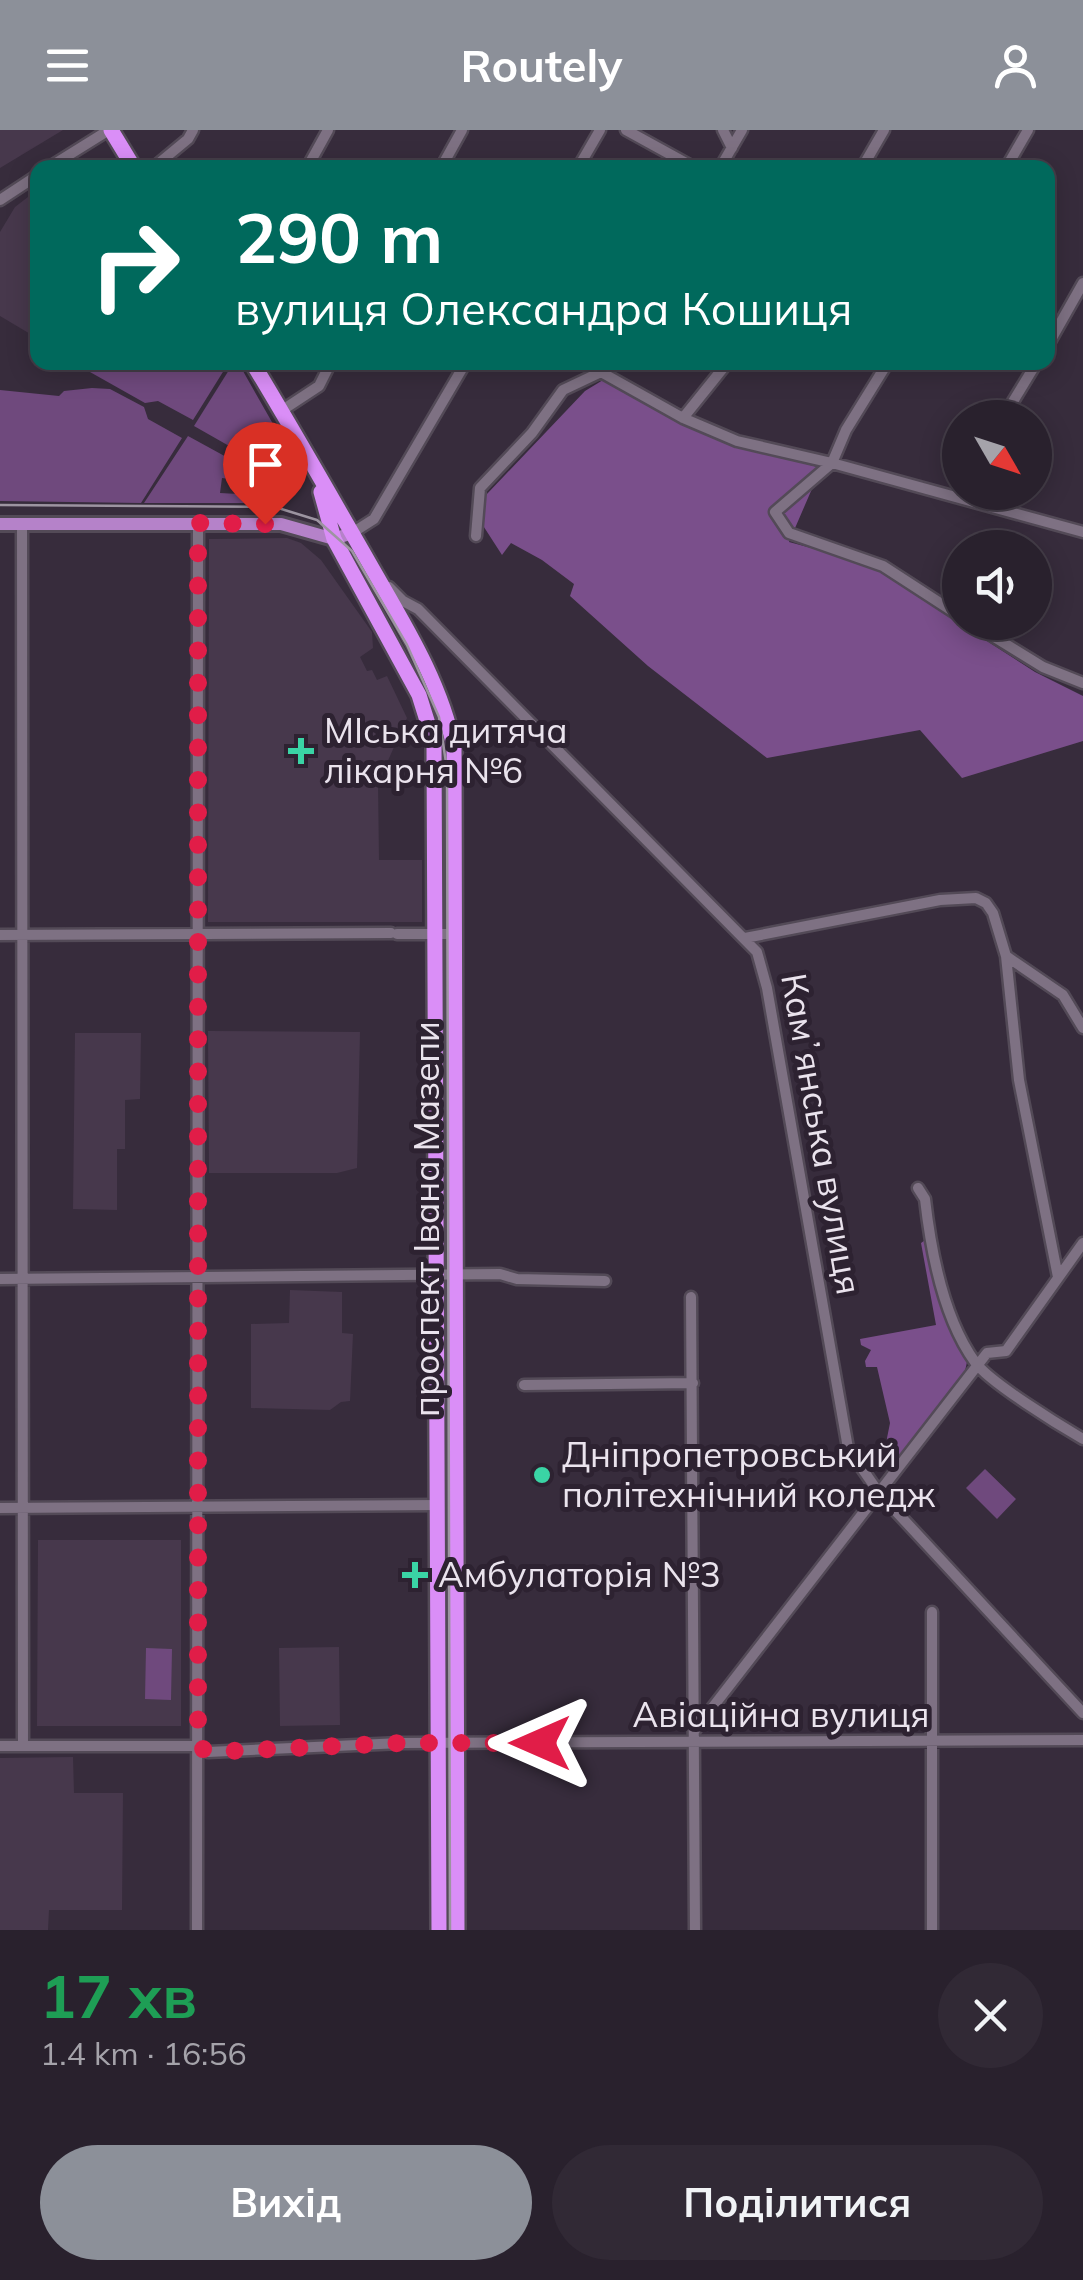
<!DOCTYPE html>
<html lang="uk">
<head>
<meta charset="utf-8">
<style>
  body { margin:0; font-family:Mulish,sans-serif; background:#312935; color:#f1f3f6; height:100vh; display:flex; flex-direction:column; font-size:38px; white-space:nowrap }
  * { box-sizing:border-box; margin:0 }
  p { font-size:32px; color:#a5a3aa }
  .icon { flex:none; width:55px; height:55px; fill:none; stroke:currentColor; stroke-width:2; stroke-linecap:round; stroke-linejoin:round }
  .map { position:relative; height:1800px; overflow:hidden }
  .panel { display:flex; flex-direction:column; background:#29212d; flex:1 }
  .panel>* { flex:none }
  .top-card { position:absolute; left:30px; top:30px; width:1025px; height:210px; border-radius:20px; box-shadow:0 5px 25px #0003,0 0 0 2px #453e49; background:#00695c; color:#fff; overflow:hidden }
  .needle { width:65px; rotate:129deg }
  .buttons { position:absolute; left:942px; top:270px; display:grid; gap:20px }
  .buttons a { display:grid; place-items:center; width:110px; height:110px; border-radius:50%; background:#29212d; box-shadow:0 5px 25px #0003,0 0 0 2px #453e49; font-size:50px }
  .pin { position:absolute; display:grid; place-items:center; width:85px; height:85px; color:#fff; margin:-102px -42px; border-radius:50% 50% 50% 0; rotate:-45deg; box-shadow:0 0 10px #0007 }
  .pin .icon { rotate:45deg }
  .me { position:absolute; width:110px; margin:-55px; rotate:270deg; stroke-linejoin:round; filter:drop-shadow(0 0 8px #0008) }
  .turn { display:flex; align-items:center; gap:35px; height:210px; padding:0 40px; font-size:45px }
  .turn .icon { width:130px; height:130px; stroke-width:2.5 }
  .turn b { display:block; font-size:70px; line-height:85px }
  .round { display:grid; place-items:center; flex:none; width:105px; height:105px; border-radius:52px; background:#312935 }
  .overview { display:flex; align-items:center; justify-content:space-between; height:170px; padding:0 40px }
  h1 { font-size:60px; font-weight:700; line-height:75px; color:#1e9e55 }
  .primary-button { display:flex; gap:20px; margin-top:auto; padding:20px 40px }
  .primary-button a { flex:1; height:115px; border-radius:60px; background:#8c9099; color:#fff; font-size:40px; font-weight:700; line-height:115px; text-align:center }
  .primary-button a+a { background:#312935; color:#f1f3f6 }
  header { display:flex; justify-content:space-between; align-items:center; height:130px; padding:0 40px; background:#8c9099; color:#fff; font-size:45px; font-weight:700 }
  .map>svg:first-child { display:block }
</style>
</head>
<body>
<header><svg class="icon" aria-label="menu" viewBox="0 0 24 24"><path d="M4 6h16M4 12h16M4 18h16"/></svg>Routely<svg class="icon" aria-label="person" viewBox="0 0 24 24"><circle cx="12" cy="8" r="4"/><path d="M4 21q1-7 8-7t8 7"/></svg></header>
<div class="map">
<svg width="1083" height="1800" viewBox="0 0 1083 1800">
  <rect width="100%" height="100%" fill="#372c3c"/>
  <path fill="#47384c" d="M0 0H63L0 38Z
    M37 60V208L0 186V102L15 77Z
    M287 408 301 413 321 430 372 502 373 518 360 527 367 541 372 540 377 550 387 546 407 588 378 653 379 730H422V792H208L209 409Z
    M208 901 360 902 357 1038 337 1043H209Z
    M75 903H141L140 969 125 970V1019H117V1080L73 1079Z
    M290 1160 342 1162V1203L353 1204 350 1271 341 1272 330 1280 251 1278V1194L289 1193Z
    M38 1410H181V1596H37Z
    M339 1517 340 1595 280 1596 279 1518Z
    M73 1627 74 1663H123L122 1780H49L48 1800H0V1628Z"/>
  <path fill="#6f497d" d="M223 232 226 237 193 290 158 271 145 273 74 233Z
    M239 234 289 322 275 342 194 296 229 240Z
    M92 258 110 259 144 277 148 289 182 308 141 373 0 371V260L59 266 64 261Z
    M188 306 270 351 268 354 222 348 220 363 272 366 276 373H144Z
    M985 1339 1016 1369 997 1389 966 1358Z
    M146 1518 172 1519 171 1570 145 1569Z"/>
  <path fill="#7a4f8b" d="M603 250 681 293 736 315 821 338 789 412 852 429 877 440 1035 542 1083 566V611L962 648 920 600 767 628 648 536 570 466 574 454 542 430 511 413 502 425 482 394 486 365 585 261Z
    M928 1108 943 1176 967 1232 965 1241 898 1332 894 1333 890 1329 887 1308 890 1293 877 1237H866L865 1231 871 1220 861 1215 860 1209 936 1195 921 1113Z"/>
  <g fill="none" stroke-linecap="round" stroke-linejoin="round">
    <g stroke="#534a57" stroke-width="15">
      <path id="minor" d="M626 0 695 38
        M723 0 732 18
        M48 38 109 0
        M153 38 188 9 193 0
        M307 38 328 0
        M441 38 462 0
        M578 38 600 0
        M720 38 742 0
        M862 38 884 0
        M1006 38 1028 0
        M0 70 38 45
        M1048 215 1083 153
        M583 232 683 288 737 311 832 333 1083 402
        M888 232 846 300 832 333 775 382 789 403 883 436 960 486
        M281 281 319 256 331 232
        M683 288 728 232
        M1003 288 1037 232
        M22 393 23 1615
        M352 403 374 389 466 232
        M476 406 480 358 532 303 563 260 601 242 606 232
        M389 457 403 471 418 479 757 822 767 858 848 1318 879 1363 1083 1583
        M970 492 1043 537 1083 553
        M397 804H456
        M0 805 391 803
        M745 808 940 770 976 768 986 773 993 783 1006 826 1019 950 1058 1147
        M1006 826 1063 865 1083 898
        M918 1058 925 1069C931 1122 943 1188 975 1232 989 1252 1059 1295 1083 1309
        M0 1149 500 1144 517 1149 605 1151
        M691 1167 695 1800
        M524 1255 693 1253
        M0 1378 439 1375
        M695 1600 987 1223 1006 1221 1083 1113
        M0 1616H198L208 1622 401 1613 1083 1610
        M197 1800 198 393
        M932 1800V1482"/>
    </g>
    <g stroke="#534a57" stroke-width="18">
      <path id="major" d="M0 394H281L334 409 352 403"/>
    </g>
    <g stroke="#534a57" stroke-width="20">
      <path id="highway" d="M111 0 134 38
        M252 232C292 298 330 365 368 431 402 491 441 551 454 618L457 1800
        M321 362 334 409 419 565 434 613 439 1800"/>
    </g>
    <use href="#minor" stroke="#7e7183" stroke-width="10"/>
    <use href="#major" stroke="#b582c9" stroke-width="12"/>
    <use href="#highway" stroke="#da8ef7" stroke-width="15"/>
    <path stroke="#9d94a1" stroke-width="2.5" d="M0 375 275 377 317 390 352 421 407 515 439 587 447 639 450 1800"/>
  </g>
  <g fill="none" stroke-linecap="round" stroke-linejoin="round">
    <path stroke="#e11d48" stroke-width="18" stroke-dasharray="0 32.4" d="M265 394 198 393V1616L208 1622 401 1613H540"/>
  </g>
  <g fill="#3ad4a5" stroke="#2d2231" stroke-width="4">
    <path d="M296 606h10v10h10v10h-10v10h-10v-10h-10v-10h10z"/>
    <circle cx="542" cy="1345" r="10"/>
    <path d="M410 1430h10v10h10v10h-10v10h-10v-10h-10v-10h10z"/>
  </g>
  <g text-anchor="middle" stroke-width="10" stroke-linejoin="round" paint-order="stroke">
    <g font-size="35" fill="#eae3ed" stroke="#2d2231" text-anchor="start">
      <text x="324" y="613">МІська дитяча<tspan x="324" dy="40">лікарня №6</tspan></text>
      <text x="562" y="1337">Дніпропетровський<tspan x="562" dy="40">політехнічний коледж</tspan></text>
      <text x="438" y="1457">Амбулаторія №3</text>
    </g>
    <g font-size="35" fill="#eae3ed" stroke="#2d2231">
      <text transform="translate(821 1004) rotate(80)" y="12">Камʼянська вулиця</text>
      <text transform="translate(427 1089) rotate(-90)" y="12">проспект Івана Мазепи</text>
      <text x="781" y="1597">Авіаційна вулиця</text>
    </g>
  </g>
</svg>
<div class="buttons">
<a><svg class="needle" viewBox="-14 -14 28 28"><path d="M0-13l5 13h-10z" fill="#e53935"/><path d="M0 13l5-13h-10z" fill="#a5a3aa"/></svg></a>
<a><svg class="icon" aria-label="sound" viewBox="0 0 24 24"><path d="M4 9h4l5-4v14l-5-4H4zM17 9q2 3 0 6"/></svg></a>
</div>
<div class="pin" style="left:265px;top:394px;background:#d93025"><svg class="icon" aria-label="arrive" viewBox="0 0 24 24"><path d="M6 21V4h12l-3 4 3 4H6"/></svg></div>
<svg class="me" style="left:540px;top:1613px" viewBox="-20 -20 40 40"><path d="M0-17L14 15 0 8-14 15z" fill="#e11d48" stroke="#fff" stroke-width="4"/></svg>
<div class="top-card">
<div class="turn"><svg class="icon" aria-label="right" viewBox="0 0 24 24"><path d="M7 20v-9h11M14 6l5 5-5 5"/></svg><div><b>290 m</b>вулиця Олександра Кошиця</div></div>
</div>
</div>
<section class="panel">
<div class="overview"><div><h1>17 хв</h1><p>1.4 km · 16:56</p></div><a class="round"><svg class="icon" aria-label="close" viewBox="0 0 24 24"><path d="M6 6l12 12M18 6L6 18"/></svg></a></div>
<div class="primary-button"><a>Вихід</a><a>Поділитися</a></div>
</section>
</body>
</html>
